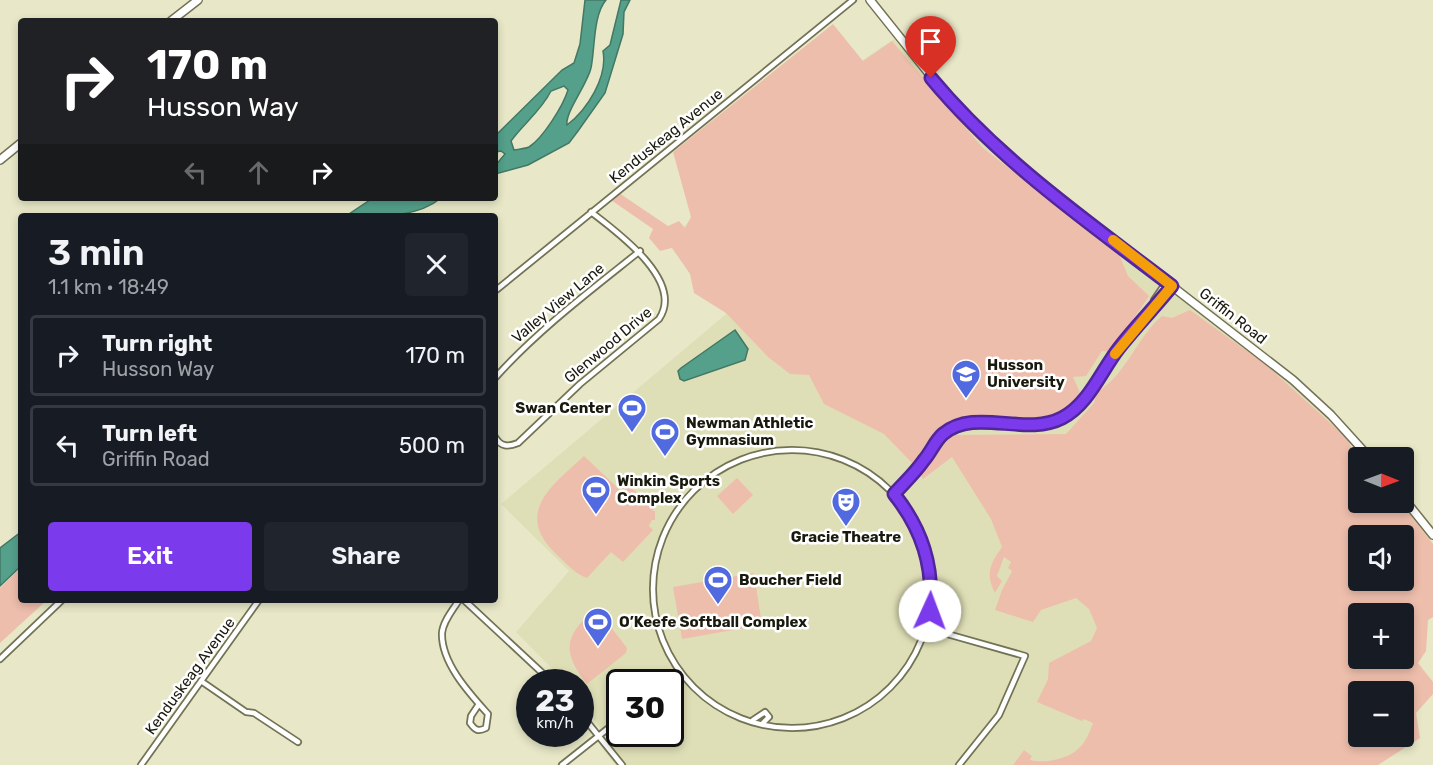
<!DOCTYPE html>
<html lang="en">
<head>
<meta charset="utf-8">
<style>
  body { margin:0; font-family:Rubik,sans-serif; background:#20242c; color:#f1f3f6; height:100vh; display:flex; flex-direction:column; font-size:22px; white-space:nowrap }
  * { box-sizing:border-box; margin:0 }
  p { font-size:20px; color:#9ea1a6 }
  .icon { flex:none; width:33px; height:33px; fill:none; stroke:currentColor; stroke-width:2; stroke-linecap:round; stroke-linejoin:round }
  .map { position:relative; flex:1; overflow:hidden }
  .details { position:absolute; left:18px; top:213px; width:480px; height:390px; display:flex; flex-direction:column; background:#171b24; border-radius:6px; box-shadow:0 3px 9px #0003 }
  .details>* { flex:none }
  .guide { position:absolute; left:18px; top:18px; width:480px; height:183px; border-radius:6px; box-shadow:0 3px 9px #0003; background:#202124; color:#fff; overflow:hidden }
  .needle { width:39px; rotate:91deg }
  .controls { position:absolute; left:1348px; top:447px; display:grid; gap:12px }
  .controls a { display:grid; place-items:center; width:66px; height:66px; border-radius:6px; background:#171b24; box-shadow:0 3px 9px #0003; font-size:30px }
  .speed { position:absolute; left:516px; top:669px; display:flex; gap:12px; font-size:30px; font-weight:700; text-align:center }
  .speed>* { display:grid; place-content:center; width:78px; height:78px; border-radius:50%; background:#171b24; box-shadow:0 3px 9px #0003; line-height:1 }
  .speed small { font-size:15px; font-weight:400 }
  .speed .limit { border:3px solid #111; border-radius:9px; background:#fff; color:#111 }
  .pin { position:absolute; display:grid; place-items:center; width:51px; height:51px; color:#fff; margin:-62px -26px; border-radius:50% 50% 50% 0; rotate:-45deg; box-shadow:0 0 6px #0007 }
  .pin .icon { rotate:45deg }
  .me { position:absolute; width:66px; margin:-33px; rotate:2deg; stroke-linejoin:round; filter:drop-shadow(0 0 4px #0008) }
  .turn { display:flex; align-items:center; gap:21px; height:126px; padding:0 30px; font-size:27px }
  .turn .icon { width:78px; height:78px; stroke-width:2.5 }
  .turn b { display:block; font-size:42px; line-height:51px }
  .lanes { display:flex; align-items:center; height:57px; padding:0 30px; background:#0003; justify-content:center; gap:30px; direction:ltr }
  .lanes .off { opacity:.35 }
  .round { display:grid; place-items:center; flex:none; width:63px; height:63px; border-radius:6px; background:#20242c }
  .summary { display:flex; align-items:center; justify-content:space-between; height:102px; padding:0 30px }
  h1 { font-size:36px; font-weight:600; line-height:45px }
  .cta { display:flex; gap:12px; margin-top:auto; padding:12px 30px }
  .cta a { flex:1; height:69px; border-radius:6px; background:#7c3aed; color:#fff; font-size:24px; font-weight:600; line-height:69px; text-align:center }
  .cta a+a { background:#20242c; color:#f1f3f6 }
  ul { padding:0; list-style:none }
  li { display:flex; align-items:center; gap:18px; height:81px; margin:0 12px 9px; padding:0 18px; border:3px solid #363941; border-radius:6px }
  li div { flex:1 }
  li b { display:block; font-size:22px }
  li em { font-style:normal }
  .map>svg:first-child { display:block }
</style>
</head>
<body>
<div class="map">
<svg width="1433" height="765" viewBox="0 0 1433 765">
  <rect width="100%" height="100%" fill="#e8e8c8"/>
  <path fill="#dfdfb7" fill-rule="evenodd" d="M894 39 954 114 990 150 1271 367 1345 434 1209 574 1271 765H615L600 745 608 738 581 702 580 682H565L516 632 569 571 501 504 726 314 673 237 858 63ZM620 682H670V734H620Z"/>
  <path fill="#eebeac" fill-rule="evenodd" d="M833 24 863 61 892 41 983 148 1119 254 1128 276 1149 296 1111 352 1102 351 1086 376 1073 377 1082 397C1076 402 1070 408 1064 412 1024 435 973 395 932 437 925 444 919 455 913 464L884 434 824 404 809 375 790 374 768 357 726 313 694 293 690 274 672 248 660 251 649 238 653 229 611 200 619 193 668 226 679 221 685 228 691 217 673 152Z
    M1190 310 1265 364 1348 439 1359 469V502L1394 503 1405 508 1433 544V617L1428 620 1426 651 1418 663 1433 682V694L1416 713 1420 738 1378 765H1013L1024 750 1032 756 1030 760C1044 764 1069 759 1079 748 1086 742 1090 731 1093 723L1084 719 1082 721 1037 702 1048 679 1049 663 1091 641 1097 628 1089 609 1076 598 1041 610 1033 622 995 610 1002 590 1012 571 1008 568 1011 562 1004 557 997 576 1002 581 995 593C985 574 990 564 1002 547L991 519 952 457 923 479 920 474 952 435 1066 434 1094 403 1097 392C1127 374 1136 338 1162 316L1172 318ZM1359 536H1404V580H1359ZM1359 614H1404V658H1359ZM1359 692H1404V736H1359Z
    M584 456 620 490 628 485 655 508 652 511H655V520H652L649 526 653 530 623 562 611 552 587 578C575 574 567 564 558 556 513 514 550 487 584 456Z
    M737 478 753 495 733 514 717 496Z
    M21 567V600H47L0 643V588Z
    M754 573 762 625 682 639 673 587Z
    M597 609 627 648 626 653 587 684C561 652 564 633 597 609Z"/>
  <path fill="#54a08a" stroke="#427864" stroke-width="1.5" fill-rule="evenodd" d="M585 0H606C593 15 595 49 591 68 587 85 565 112 567 125 587 110 608 77 603 51L610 45 621 0H630L624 12 623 34 605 93 578 131 569 143 528 165 495 174V166L505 154 501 151 495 152V136L562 70 574 63 580 44ZM564 86 568 90C563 106 543 138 529 147 525 149 518 149 514 150L511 141C524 123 541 111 551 91Z
    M373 198H441C416 219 376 216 346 216Z
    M735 330 748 349 745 360 684 381 680 379 678 371 681 368Z
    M21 532V566L0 586V548Z"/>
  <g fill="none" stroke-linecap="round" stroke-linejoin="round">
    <g stroke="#727255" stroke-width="8">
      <path id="street" d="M495 291 853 0
        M1153 306 1154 300 1167 281
        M495 378C538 330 590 291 640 251
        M495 437C501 447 508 447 518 443L580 384 659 319C685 281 617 232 591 212
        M653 589a139 139 0 1 1 278 0a139 139 0 1 1-278 0Z
        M894 494C904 483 916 473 924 460 931 452 935 441 943 434 975 407 1025 437 1062 418 1087 405 1100 374 1116 351 1134 328 1154 308 1172 286
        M459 600C453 610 443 621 442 633 441 663 470 694 488 714L486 728C478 732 475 730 470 723L471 716 479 704
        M464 600 552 682
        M926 628 1025 656 999 715 959 765
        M0 659 62 600
        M201 681 246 712 254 713 298 742
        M665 682 679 672
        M580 713 622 765
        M753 720 765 712 769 717 762 724
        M141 765 259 600
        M562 765 620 719"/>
    </g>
    <g stroke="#727255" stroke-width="10">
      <path id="secondary" d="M870 0 958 110 1004 156 1293 380 1331 415 1370 458
        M171 21 198 0
        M0 160 21 143
        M1404 499 1433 535"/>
    </g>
    <use href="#street" stroke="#fff" stroke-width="4.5"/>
    <use href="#secondary" stroke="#fff" stroke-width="7"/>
  </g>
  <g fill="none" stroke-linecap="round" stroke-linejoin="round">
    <g stroke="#51269a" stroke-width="15">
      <path id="route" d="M930 611C934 566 922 529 894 494 904 483 915 473 924 460 931 452 935 441 943 434 975 407 1025 437 1062 418 1089 404 1101 371 1119 348 1136 326 1155 307 1172 286 1088 222 999 160 931 78"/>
    </g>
    <use href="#route" stroke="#7c3aed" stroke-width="10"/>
    <path stroke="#f59e0b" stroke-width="10" d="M1113 240 1172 286 1115 354"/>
  </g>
  <defs>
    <g id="university-pin" transform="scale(1.5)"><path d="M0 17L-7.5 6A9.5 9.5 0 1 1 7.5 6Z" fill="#516adf" stroke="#fff"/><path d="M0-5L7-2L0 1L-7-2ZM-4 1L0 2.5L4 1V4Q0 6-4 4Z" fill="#fff"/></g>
    <g id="stadium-pin" transform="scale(1.5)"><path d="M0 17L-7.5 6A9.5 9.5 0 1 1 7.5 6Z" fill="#516adf" stroke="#fff"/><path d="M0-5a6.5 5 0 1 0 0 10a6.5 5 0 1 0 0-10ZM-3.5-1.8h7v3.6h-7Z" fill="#fff"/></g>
    <g id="theatre-pin" transform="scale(1.5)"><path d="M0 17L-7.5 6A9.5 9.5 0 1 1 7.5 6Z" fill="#516adf" stroke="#fff"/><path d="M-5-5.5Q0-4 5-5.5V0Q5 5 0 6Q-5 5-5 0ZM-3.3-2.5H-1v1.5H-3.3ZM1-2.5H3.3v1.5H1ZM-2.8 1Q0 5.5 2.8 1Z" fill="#fff"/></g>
  </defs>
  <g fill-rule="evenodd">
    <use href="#university-pin" x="966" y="374"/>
    <use href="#stadium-pin" x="632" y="408"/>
    <use href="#stadium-pin" x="665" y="432"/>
    <use href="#stadium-pin" x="596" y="490"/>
    <use href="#theatre-pin" x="846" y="502"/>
    <use href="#stadium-pin" x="718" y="580"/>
    <use href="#stadium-pin" x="598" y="622"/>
  </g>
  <g text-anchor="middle" stroke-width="5" stroke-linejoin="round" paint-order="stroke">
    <g font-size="15" fill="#19190d" stroke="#fff">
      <text transform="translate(666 136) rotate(-39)" y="5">Kenduskeag Avenue</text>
      <text transform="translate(558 303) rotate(-40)" y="5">Valley View Lane</text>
      <text transform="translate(1233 316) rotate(38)" y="5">Griffin Road</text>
      <text transform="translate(608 345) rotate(-40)" y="5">Glenwood Drive</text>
      <text transform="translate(190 676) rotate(-54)" y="5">Kenduskeag Avenue</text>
    </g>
    <g font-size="15" font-weight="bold" fill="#19190d" stroke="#fff" text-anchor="start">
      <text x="987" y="370">Husson<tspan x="987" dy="17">University</tspan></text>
      <text x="611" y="413" text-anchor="end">Swan Center</text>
      <text x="686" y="428">Newman Athletic<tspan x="686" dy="17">Gymnasium</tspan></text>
      <text x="617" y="486">Winkin Sports<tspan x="617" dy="17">Complex</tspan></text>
      <text x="846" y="542" text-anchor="middle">Gracie Theatre</text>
      <text x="739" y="585">Boucher Field</text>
      <text x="619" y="627">O’Keefe Softball Complex</text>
    </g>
  </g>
</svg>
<div class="controls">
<a><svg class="needle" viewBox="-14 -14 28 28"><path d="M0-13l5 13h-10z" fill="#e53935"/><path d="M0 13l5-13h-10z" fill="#9ea1a6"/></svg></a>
<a><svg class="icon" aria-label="sound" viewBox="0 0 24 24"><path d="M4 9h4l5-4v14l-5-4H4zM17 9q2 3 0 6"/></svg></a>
<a>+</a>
<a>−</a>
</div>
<div class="speed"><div>23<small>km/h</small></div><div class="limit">30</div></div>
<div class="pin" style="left:931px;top:78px;background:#d93025"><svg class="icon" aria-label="arrive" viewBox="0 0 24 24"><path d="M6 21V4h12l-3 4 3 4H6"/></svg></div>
<svg class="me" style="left:930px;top:611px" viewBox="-20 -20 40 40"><circle r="19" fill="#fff"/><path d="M0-13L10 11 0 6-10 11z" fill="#7c3aed"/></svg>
<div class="guide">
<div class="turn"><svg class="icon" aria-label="right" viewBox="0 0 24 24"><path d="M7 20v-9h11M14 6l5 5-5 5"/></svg><div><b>170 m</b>Husson Way</div></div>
<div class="lanes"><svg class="icon off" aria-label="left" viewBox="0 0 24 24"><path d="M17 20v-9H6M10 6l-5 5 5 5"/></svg><svg class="icon off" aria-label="ahead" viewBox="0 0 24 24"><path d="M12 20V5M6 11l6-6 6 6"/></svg><svg class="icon" aria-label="right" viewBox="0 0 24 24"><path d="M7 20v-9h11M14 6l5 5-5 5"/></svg></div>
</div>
<section class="details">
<div class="summary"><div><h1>3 min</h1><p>1.1 km · 18:49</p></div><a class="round"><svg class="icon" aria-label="close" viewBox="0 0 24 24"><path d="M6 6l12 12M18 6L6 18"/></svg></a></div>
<ul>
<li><svg class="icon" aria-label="right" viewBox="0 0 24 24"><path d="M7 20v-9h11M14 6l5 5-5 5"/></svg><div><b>Turn right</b><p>Husson Way</p></div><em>170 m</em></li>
<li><svg class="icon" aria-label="left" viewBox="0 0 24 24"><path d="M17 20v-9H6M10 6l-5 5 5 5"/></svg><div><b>Turn left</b><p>Griffin Road</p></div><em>500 m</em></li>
</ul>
<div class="cta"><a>Exit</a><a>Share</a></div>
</section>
</div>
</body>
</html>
